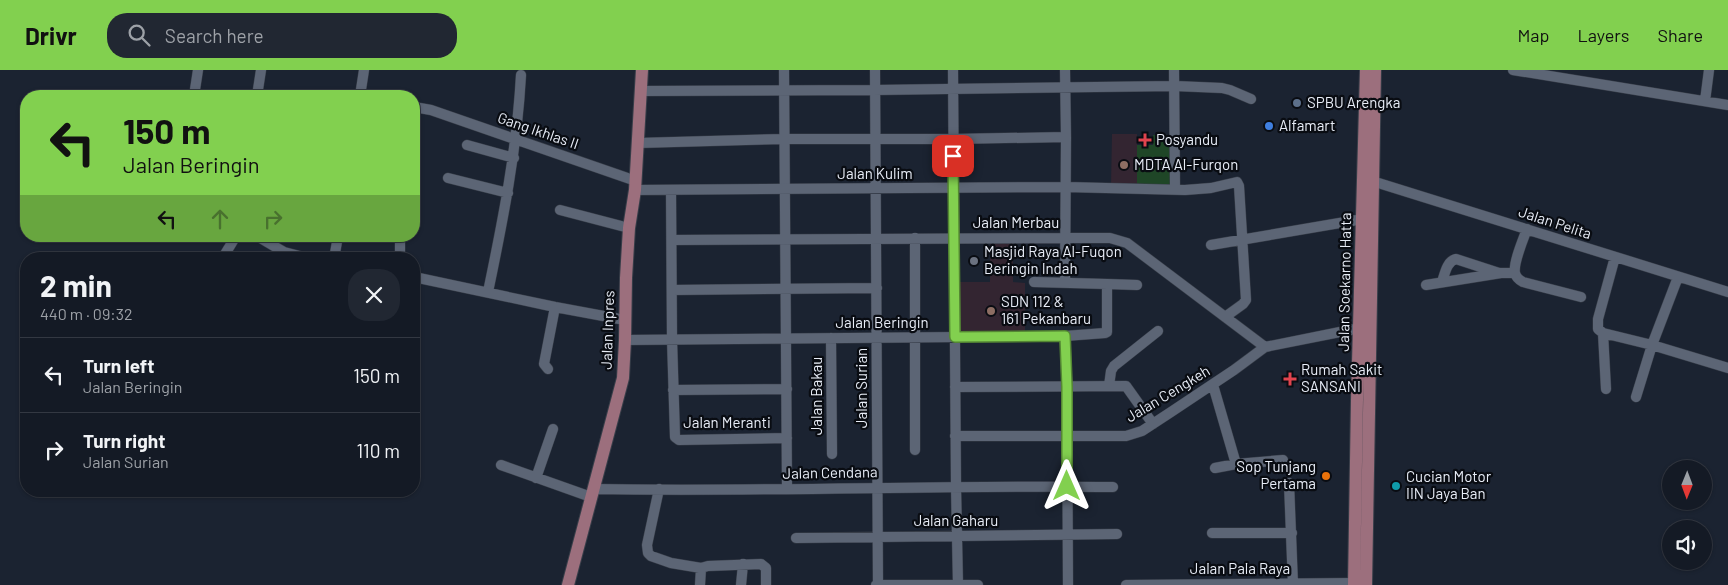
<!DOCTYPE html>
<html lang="en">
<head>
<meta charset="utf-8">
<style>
  body { margin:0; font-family:Barlow,sans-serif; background:#212732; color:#f1f3f6; height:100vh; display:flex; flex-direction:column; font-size:19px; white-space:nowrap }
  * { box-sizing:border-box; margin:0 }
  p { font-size:16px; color:#9da1a7 }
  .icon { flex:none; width:28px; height:28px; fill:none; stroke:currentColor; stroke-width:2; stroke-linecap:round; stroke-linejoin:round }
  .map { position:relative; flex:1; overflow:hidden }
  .drawer { position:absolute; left:20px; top:182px; width:400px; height:245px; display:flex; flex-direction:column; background:#141a25; border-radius:20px; box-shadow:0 1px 4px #0004,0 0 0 1px #333842 }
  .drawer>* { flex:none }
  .hud { position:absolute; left:20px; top:20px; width:400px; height:152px; border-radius:20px; box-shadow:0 1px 4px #0004,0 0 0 1px #333842; background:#82d04f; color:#111; overflow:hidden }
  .needle { width:32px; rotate:181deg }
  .controls { position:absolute; left:1662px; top:390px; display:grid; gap:10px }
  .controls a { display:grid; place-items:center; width:50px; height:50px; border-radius:50%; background:#141a25; box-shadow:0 1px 4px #0004,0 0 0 1px #333842; font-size:25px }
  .pin { position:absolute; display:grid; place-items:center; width:42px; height:42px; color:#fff; margin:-21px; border-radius:10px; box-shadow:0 2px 8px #0006 }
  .me { position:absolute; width:55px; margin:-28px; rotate:0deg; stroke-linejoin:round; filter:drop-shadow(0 0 4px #0008) }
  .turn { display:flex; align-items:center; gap:18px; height:105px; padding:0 20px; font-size:22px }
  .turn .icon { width:65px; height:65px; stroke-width:2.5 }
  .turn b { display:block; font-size:35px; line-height:42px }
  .lanes { display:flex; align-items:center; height:48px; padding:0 20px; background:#0003; justify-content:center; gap:25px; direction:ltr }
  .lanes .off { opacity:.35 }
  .round { display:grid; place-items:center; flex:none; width:52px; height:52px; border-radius:20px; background:#212732 }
  .head { display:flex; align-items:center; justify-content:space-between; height:85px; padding:0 20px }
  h1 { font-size:30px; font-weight:700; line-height:38px }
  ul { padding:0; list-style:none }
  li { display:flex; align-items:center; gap:15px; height:75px; padding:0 20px; border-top:1px solid #333842 }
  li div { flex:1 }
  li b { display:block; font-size:19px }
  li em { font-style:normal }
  header { display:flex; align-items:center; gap:30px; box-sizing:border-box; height:70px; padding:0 25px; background:#82d04f; color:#111 }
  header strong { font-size:24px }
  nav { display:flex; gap:28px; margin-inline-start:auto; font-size:18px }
  .search { width:350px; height:45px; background:#212732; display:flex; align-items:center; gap:12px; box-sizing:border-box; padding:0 18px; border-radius:20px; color:#9da1a7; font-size:19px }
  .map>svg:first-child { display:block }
</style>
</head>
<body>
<header>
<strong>Drivr</strong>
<div class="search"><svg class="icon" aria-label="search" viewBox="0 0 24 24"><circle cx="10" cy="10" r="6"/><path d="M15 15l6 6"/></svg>Search here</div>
<nav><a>Map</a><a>Layers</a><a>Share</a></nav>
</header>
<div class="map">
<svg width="1728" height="515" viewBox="0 0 1728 515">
  <rect width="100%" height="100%" fill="#1b2331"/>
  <path fill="#332531" d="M1112 64H1137V115H1111Z
    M990 170 1013 171V212L1025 213V263L957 264 958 212H990Z"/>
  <path fill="#1f4627" d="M1153 65H1172V116L1137 115V75H1153Z"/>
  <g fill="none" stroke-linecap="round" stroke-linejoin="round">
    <g stroke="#383e49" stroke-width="11">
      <path id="minor" d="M784 0 787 418
        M875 0 878 515
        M953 0 956 416 958 515
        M1174 0 1175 119
        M1513 0 1728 35
        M641 21 875 20 1175 16 1222 18 1230 20 1251 29
        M194 26 198 0
        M257 26 261 0
        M360 26 364 0
        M1705 31 1709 0
        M414 37 431 40 636 111
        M638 73 784 69H953L1066 67 1065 0
        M467 75 514 88
        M448 108 508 123
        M1372 111 1728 222
        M635 120 1066 117 1185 120 1211 118 1237 112 1239 116 1246 230 1243 234 1225 247
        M671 120 672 269 675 367 679 370 787 368
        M560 140 629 158
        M1527 159C1523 170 1513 193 1515 203 1516 207 1519 210 1523 212L1581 227
        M257 166 284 182 311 189
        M400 166V189
        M915 168V380
        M672 170 1067 168H1110L1127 173 1265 277
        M1211 175 1363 149
        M222 189 236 166
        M334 189 338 166
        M414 207 555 237 625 250
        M1442 212C1445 203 1447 191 1456 189L1499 203
        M1065 213 1066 67
        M1107 214 1137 215
        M1426 215 1501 203H1515
        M672 220 877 218
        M488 222C503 150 517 79 521 5
        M1603 263 1652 275 1728 298
        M1065 266 1067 317 1068 515
        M831 268 832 384
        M625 270 1065 266 1105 263 1107 262V214L1034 212
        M548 299 544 294 555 237
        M1213 315 1236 394 1283 390
        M1109 316 1111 301 1114 296 1158 261
        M955 317 1126 316 1153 354
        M1606 319 1603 263 1598 259V249L1615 187
        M673 320 787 319
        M1636 327 1652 275 1678 207
        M955 366H1126L1142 361 1171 342 1234 300 1265 277 1360 258
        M501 395 591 427
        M1215 398 1236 394
        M536 408 553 359
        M1289 413 1293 515
        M594 419C767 422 940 415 1113 417
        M659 419 647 475 648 483 651 486 671 493 701 498 708 496 761 494 766 498V515
        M1212 463H1292
        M796 468 1117 464
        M700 515 701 498
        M741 515 743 494
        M876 515H978
        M1126 515 1354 513"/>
    </g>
    <g stroke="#383e49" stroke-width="14">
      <path id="major" d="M568 515 623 308 625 270 626 208 629 158 635 120 642 0
        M1354 515 1357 330 1366 0
        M1366 515 1375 0"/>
    </g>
    <use href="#minor" stroke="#5c6575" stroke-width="10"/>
    <use href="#major" stroke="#9c6f7d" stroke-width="12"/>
  </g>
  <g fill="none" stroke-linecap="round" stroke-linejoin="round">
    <g stroke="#548733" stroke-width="12">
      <path id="route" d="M953 86 955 267 1065 266 1067 317V416"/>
    </g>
    <use href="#route" stroke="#82d04f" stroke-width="9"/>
  </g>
  <circle fill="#5c6f8a" stroke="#090c12" stroke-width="2" cx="1297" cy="33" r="5"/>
  <circle fill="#3f7fe0" stroke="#090c12" stroke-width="2" cx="1269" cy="56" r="5"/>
  <g fill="#e0444e" stroke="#090c12" stroke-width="2">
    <path d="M1142.5 62.5h5v5h5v5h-5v5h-5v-5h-5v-5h5z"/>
    <path d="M1287.5 301.5h5v5h5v5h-5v5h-5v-5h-5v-5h5z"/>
  </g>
  <g fill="#8d6e63" stroke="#090c12" stroke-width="2">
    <circle cx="1124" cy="95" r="5"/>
    <circle cx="991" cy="241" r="5"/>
  </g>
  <circle fill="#6b7280" stroke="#090c12" stroke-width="2" cx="974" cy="191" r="5"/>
  <circle fill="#e8710a" stroke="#090c12" stroke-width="2" cx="1326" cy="406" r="5"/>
  <circle fill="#0f9aa8" stroke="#090c12" stroke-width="2" cx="1396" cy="416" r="5"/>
  <g text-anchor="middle" stroke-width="4.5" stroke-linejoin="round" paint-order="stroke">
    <g font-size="15" fill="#e8edf7" stroke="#090c12" text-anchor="start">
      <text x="1307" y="38">SPBU Arengka</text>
      <text x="1279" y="61">Alfamart</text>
      <text x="1156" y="75">Posyandu</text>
      <text x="1134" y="100">MDTA Al-Furqon</text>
      <text x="984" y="187">Masjid Raya Al-Fuqon<tspan x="984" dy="17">Beringin Indah</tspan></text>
      <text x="1001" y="237">SDN 112 &amp;<tspan x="1001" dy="17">161 Pekanbaru</tspan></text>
      <text x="1301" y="305">Rumah Sakit<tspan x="1301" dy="17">SANSANI</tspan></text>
      <text x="1316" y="402" text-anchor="end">Sop Tunjang<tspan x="1316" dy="17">Pertama</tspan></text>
      <text x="1406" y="412">Cucian Motor<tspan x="1406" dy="17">IIN Jaya Ban</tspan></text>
    </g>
    <g font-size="15" fill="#e8edf7" stroke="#090c12">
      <text transform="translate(538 61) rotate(19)" y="5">Gang Ikhlas II</text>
      <text x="875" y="109">Jalan Kulim</text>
      <text x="1016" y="158">Jalan Merbau</text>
      <text transform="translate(1555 153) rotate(18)" y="5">Jalan Pelita</text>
      <text transform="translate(1345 212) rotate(-89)" y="5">Jalan Soekarno Hatta</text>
      <text x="882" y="258">Jalan Beringin</text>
      <text transform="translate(608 260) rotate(-88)" y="5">Jalan Inpres</text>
      <text transform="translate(862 318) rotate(-90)" y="5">Jalan Surian</text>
      <text transform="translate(1168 324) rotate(-31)" y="5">Jalan Cengkeh</text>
      <text transform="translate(817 326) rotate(-90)" y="5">Jalan Bakau</text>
      <text x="727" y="358">Jalan Meranti</text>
      <text transform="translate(830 403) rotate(-1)" y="5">Jalan Cendana</text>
      <text x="956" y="456">Jalan Gaharu</text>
      <text x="1240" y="504">Jalan Pala Raya</text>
    </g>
  </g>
</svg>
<div class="controls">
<a><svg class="needle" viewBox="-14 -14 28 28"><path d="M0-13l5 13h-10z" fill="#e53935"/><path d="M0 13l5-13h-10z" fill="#9da1a7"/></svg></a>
<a><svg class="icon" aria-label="sound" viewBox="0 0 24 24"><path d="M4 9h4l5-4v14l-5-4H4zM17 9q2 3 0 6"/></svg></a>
</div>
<div class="pin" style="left:953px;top:86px;background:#d93025"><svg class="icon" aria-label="arrive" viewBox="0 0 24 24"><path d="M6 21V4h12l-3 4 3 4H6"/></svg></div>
<svg class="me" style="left:1067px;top:416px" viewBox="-20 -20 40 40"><path d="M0-17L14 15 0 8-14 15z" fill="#82d04f" stroke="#fff" stroke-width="4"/></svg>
<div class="hud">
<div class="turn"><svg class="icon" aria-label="left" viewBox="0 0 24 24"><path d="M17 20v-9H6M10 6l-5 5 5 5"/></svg><div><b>150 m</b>Jalan Beringin</div></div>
<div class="lanes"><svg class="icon" aria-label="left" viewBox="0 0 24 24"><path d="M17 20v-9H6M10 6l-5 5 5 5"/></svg><svg class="icon off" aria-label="ahead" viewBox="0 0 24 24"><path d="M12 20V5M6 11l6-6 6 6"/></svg><svg class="icon off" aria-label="right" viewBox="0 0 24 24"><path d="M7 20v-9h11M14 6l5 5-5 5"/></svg></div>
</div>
<section class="drawer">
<div class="head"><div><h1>2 min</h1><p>440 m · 09:32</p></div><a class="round"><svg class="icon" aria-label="close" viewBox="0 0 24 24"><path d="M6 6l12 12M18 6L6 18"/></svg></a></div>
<ul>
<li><svg class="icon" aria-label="left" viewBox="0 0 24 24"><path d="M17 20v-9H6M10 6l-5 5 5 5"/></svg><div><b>Turn left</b><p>Jalan Beringin</p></div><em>150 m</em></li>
<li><svg class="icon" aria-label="right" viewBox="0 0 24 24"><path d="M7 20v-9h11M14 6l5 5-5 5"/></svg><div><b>Turn right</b><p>Jalan Surian</p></div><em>110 m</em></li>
</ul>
</section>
</div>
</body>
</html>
